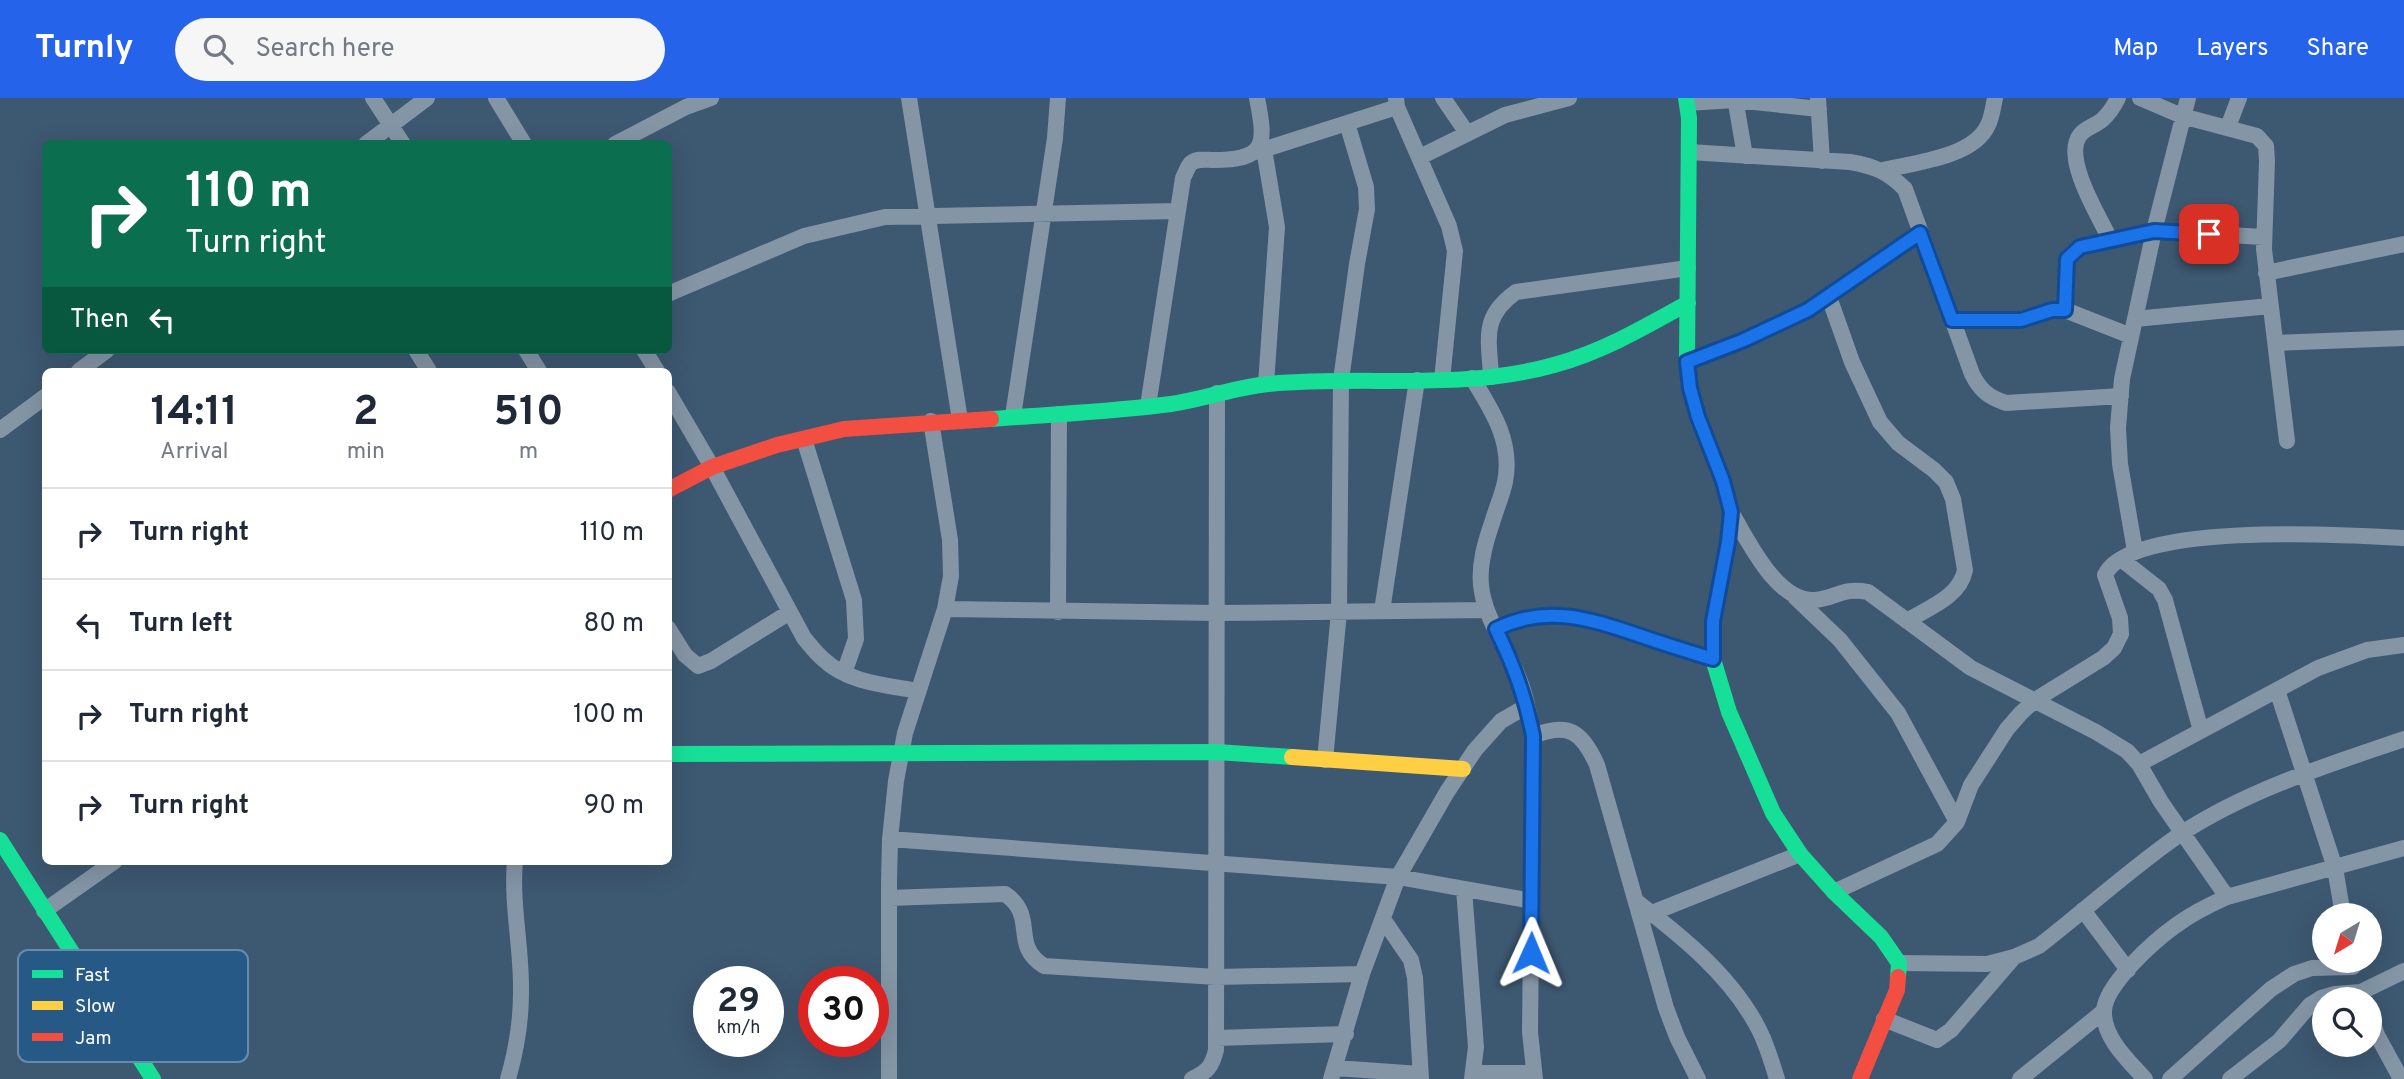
<!DOCTYPE html>
<html lang="en">
<head>
<meta charset="utf-8">
<style>
  body { margin:0; font-family:Overpass,sans-serif; background:#f6f6f7; color:#1f2937; height:100vh; display:flex; flex-direction:column; font-size:26px; white-space:nowrap }
  * { box-sizing:border-box; margin:0 }
  p { font-size:23px; color:#747a83 }
  .icon { flex:none; width:38px; height:38px; fill:none; stroke:currentColor; stroke-width:2; stroke-linecap:round; stroke-linejoin:round }
  .map { position:relative; flex:1; overflow:hidden }
  .side { position:absolute; left:42px; top:270px; width:630px; height:497px; display:flex; flex-direction:column; background:#fff; border-radius:10px; box-shadow:0 7px 28px #0002 }
  .side>* { flex:none }
  .hud { position:absolute; left:42px; top:42px; width:630px; height:214px; border-radius:10px; box-shadow:0 7px 28px #0002; background:#0b6e4f; color:#fff; overflow:hidden }
  .needle { width:46px; rotate:218deg }
  .buttons { position:absolute; left:2312px; top:805px; display:grid; gap:14px }
  .buttons a { display:grid; place-items:center; width:70px; height:70px; border-radius:50%; background:#fff; box-shadow:0 7px 28px #0002; font-size:35px }
  .speed { position:absolute; left:693px; top:868px; display:flex; gap:14px; font-size:35px; font-weight:700; text-align:center }
  .speed>* { display:grid; place-content:center; width:91px; height:91px; border-radius:50%; background:#fff; box-shadow:0 7px 28px #0002; line-height:1 }
  .speed small { font-size:18px; font-weight:400 }
  .speed .limit { border:10px solid #d22; background:#fff; color:#111 }
  .pin { position:absolute; display:grid; place-items:center; width:60px; height:60px; color:#fff; margin:-30px; border-radius:14px; box-shadow:0 4px 10px #0006 }
  .me { position:absolute; width:77px; margin:-38px; rotate:1deg; stroke-linejoin:round; filter:drop-shadow(0 0 5px #0008) }
  .turn { display:flex; align-items:center; gap:24px; height:147px; padding:0 28px; font-size:32px }
  .turn .icon { width:91px; height:91px; stroke-width:2.5 }
  .turn b { display:block; font-size:49px; line-height:60px }
  .then { display:flex; align-items:center; height:66px; padding:0 28px; background:#0003; gap:14px; font-size:26px }
  .eta { display:flex; justify-content:space-evenly; align-items:center; height:119px; text-align:center }
  .eta b { font-size:42px; font-weight:700; line-height:49px }
  ul { padding:0; list-style:none }
  li { display:flex; align-items:center; gap:21px; height:91px; padding:0 28px; border-top:2px solid #e0e1e3 }
  li div { flex:1 }
  li b { display:block; font-size:26px }
  li em { font-style:normal }
  header { display:flex; align-items:center; gap:42px; box-sizing:border-box; height:98px; padding:0 35px; background:#2563eb; color:#fff }
  header strong { font-size:33px }
  nav { display:flex; gap:38px; margin-inline-start:auto; font-size:24px }
  .search { width:490px; height:63px; background:#f6f6f7; display:flex; align-items:center; gap:18px; box-sizing:border-box; padding:0 24px; border-radius:38px; color:#747a83; font-size:26px }
  .map>svg:first-child { display:block }
</style>
</head>
<body>
<header>
<strong>Turnly</strong>
<div class="search"><svg class="icon" aria-label="search" viewBox="0 0 24 24"><circle cx="10" cy="10" r="6"/><path d="M15 15l6 6"/></svg>Search here</div>
<nav><a>Map</a><a>Layers</a><a>Share</a></nav>
</header>
<div class="map">
<svg width="2404" height="981" viewBox="0 0 2404 981">
  <rect width="100%" height="100%" fill="#3d5871"/>
  <g fill="none" stroke-linecap="round" stroke-linejoin="round">
    <path stroke="#8495a6" stroke-width="16" d="M373 0 403 46
      M496 0 524 46
      M909 0 960 322
      M1396 0 1397 9 1449 128 1455 153 1442 282
      M1443 0 1467 35
      M1735 0 1745 58
      M1818 0 1822 63
      M2140 0 2182 18 2257 38 2266 48 2267 63 2264 151 2287 343
      M1687 5 1735 2 1819 11
      M2228 29 2239 0
      M366 46 427 0
      M615 46 686 9 711 0
      M1264 51 1277 129 1266 286
      M1256 54 1397 9
      M1689 54 1850 64C1874 68 1888 74 1905 91L1972 276C1980 292 1988 299 2006 305L2121 298
      M1420 59 1505 17 1569 0
      M1883 72C1914 65 1974 59 1988 27 1992 19 1993 9 1995 0
      M2111 143C2100 120 2062 60 2080 37 2085 30 2095 28 2102 22 2109 16 2114 8 2118 0
      M2266 175 2404 146
      M668 196 804 138 885 119 1178 113
      M1829 199 1852 264 1880 324 1898 345 1934 372 1946 384 1953 401 1965 472C1960 499 1928 510 1907 523
      M2065 212 2067 161 2080 149 2154 133 2264 139
      M1952 221H2021L2052 212H2065L2131 238
      M2135 221 2270 208
      M2276 245 2404 240
      M416 252 429 273
      M526 252 539 273
      M644 252 657 273
      M1687 264 1744 242 1808 212 1920 135
      M79 273 107 252
      M1491 279C1489 240 1481 219 1516 194L1688 170
      M1472 280C1492 312 1513 344 1505 384 1502 398 1496 411 1492 425 1485 445 1479 466 1481 487 1484 519 1506 548 1517 576 1526 596 1529 617 1533 638L1530 934 1535 981
      M668 294 712 369 804 540C810 547 816 555 823 561 848 585 886 587 918 593
      M1148 308 1183 80C1185 76 1188 68 1191 65 1198 60 1206 62 1213 62 1267 62 1266 46 1257 0
      M1013 318 1055 40 1058 0
      M0 332 46 298
      M804 341 854 502 856 541 844 575
      M1731 414C1748 442 1776 504 1815 502 1837 500 1842 489 1868 494L1971 570 2096 634 2127 653 2139 666 2161 704 2227 799
      M2135 453 2120 366 2118 330 2122 281 2154 133 2188 0
      M2121 461 2159 491 2165 502 2201 633
      M1795 499 1840 542 1898 615 1957 724
      M945 511 1217 515 1487 512
      M1382 513 1417 282
      M1058 514 1059 316
      M668 530 685 557 698 568 711 563 790 514
      M1496 531C1548 505 1594 522 1645 539 1667 547 1690 554 1713 561
      M2277 592 2335 770 2343 817
      M1533 638C1568 624 1582 633 1597 667L1666 910 1677 939 1698 981
      M1325 662 1339 514 1341 282 1357 166 1367 111 1366 89 1347 25
      M2139 666 2318 570 2367 552 2404 547
      M890 741 1398 779 1532 803
      M1464 791 1476 949 1472 981
      M1834 794 1937 746 1957 724 1971 687 2007 631 2021 615 2035 602 2103 560 2114 550 2121 536 2120 520 2105 477C2129 423 2350 437 2404 440
      M889 800 1005 796C1038 818 1010 847 1044 868L1216 879 1362 876
      M1636 803C1681 838 1728 875 1756 926 1766 943 1771 962 1777 981
      M2083 812 2128 872
      M44 813 115 763
      M1652 815 1800 756
      M1383 821 1411 862 1415 880 1421 981
      M1899 865 1987 866 2014 859 2039 848C2087 811 2132 769 2182 735 2250 691 2328 667 2404 641
      M2370 917 2377 937 2401 981
      M1884 921 1937 942 1951 932 2014 859
      M1216 940 1346 936
      M1336 970 1420 976
      M1474 975H1534
      M508 981C516 953 521 924 521 895 522 850 511 807 515 763
      M889 981V784L890 741 896 683 905 635 945 511 951 478 950 442 931 323
      M1192 981C1207 974 1212 969 1216 952L1217 295
      M1331 981 1362 876 1398 779 1447 694 1475 652 1501 623 1527 608
      M2020 981 2104 913
      M2145 981C2129 963 2103 940 2104 913 2105 887 2154 843 2175 828 2191 816 2209 807 2227 799L2404 750
      M2170 981 2271 891 2294 876 2312 870 2353 869
      M2230 981 2279 943 2310 907 2321 900 2335 896 2361 894 2404 873"/>
    <path stroke="#16e098" stroke-width="16" d="M1686 0 1689 20 1687 264 1690 290 1698 319 1723 383 1731 414 1728 445 1713 523V561L1729 614 1773 715 1800 756 1834 794 1881 839 1899 865 1898 879
      M991 321C1051 316 1111 314 1171 306 1204 301 1236 289 1269 286 1364 277 1461 293 1554 267 1602 254 1645 229 1688 205
      M668 656 1217 654 1292 659
      M0 742 153 981"/>
    <path stroke="#ffcf43" stroke-width="16" d="M1292 659 1463 671"/>
    <path stroke="#f24e42" stroke-width="16" d="M668 392 712 369 777 347 844 331 991 321
      M1860 981 1897 892 1898 879"/>
  </g>
  <g fill="none" stroke-linecap="round" stroke-linejoin="round">
    <g stroke="#114b97" stroke-width="18">
      <path id="route" d="M1531 855 1533 638C1525 598 1514 568 1496 531 1549 505 1593 522 1644 539 1667 547 1690 554 1713 561V523L1728 444 1731 414 1723 383 1698 319 1690 290 1687 264 1744 242 1808 212 1920 135 1952 222H2021L2052 212H2065L2067 161 2080 149 2154 133 2209 136"/>
    </g>
    <use href="#route" stroke="#1a73e8" stroke-width="12"/>
  </g>
  <rect x="18" y="852" width="230" height="112" rx="10" fill="#275987" stroke="#688bab" stroke-width="2"/>
  <rect x="32" y="872" width="31" height="8" fill="#16e098"/>
  <rect x="32" y="903" width="31" height="9" fill="#ffcf43"/>
  <rect x="32" y="935" width="31" height="8" fill="#f24e42"/>
  <g font-size="19" fill="#fff">
    <text x="75" y="883">Fast</text>
    <text x="75" y="914">Slow</text>
    <text x="75" y="946">Jam</text>
  </g>
</svg>
<div class="buttons">
<a><svg class="needle" viewBox="-14 -14 28 28"><path d="M0-13l5 13h-10z" fill="#e53935"/><path d="M0 13l5-13h-10z" fill="#747a83"/></svg></a>
<a><svg class="icon" aria-label="search" viewBox="0 0 24 24"><circle cx="10" cy="10" r="6"/><path d="M15 15l6 6"/></svg></a>
</div>
<div class="speed"><div>29<small>km/h</small></div><div class="limit">30</div></div>
<div class="pin" style="left:2209px;top:136px;background:#d93025"><svg class="icon" aria-label="arrive" viewBox="0 0 24 24"><path d="M6 21V4h12l-3 4 3 4H6"/></svg></div>
<svg class="me" style="left:1531px;top:855px" viewBox="-20 -20 40 40"><path d="M0-17L14 15 0 8-14 15z" fill="#1a73e8" stroke="#fff" stroke-width="4"/></svg>
<div class="hud">
<div class="turn"><svg class="icon" aria-label="right" viewBox="0 0 24 24"><path d="M7 20v-9h11M14 6l5 5-5 5"/></svg><div><b>110 m</b>Turn right</div></div>
<div class="then">Then<svg class="icon" aria-label="left" viewBox="0 0 24 24"><path d="M17 20v-9H6M10 6l-5 5 5 5"/></svg></div>
</div>
<section class="side">
<div class="eta">
<div><b>14:11</b><p>Arrival</p></div>
<div><b>2</b><p>min</p></div>
<div><b>510</b><p>m</p></div>
</div>
<ul>
<li><svg class="icon" aria-label="right" viewBox="0 0 24 24"><path d="M7 20v-9h11M14 6l5 5-5 5"/></svg><div><b>Turn right</b></div><em>110 m</em></li>
<li><svg class="icon" aria-label="left" viewBox="0 0 24 24"><path d="M17 20v-9H6M10 6l-5 5 5 5"/></svg><div><b>Turn left</b></div><em>80 m</em></li>
<li><svg class="icon" aria-label="right" viewBox="0 0 24 24"><path d="M7 20v-9h11M14 6l5 5-5 5"/></svg><div><b>Turn right</b></div><em>100 m</em></li>
<li><svg class="icon" aria-label="right" viewBox="0 0 24 24"><path d="M7 20v-9h11M14 6l5 5-5 5"/></svg><div><b>Turn right</b></div><em>90 m</em></li>
</ul>
</section>
</div>
</body>
</html>
